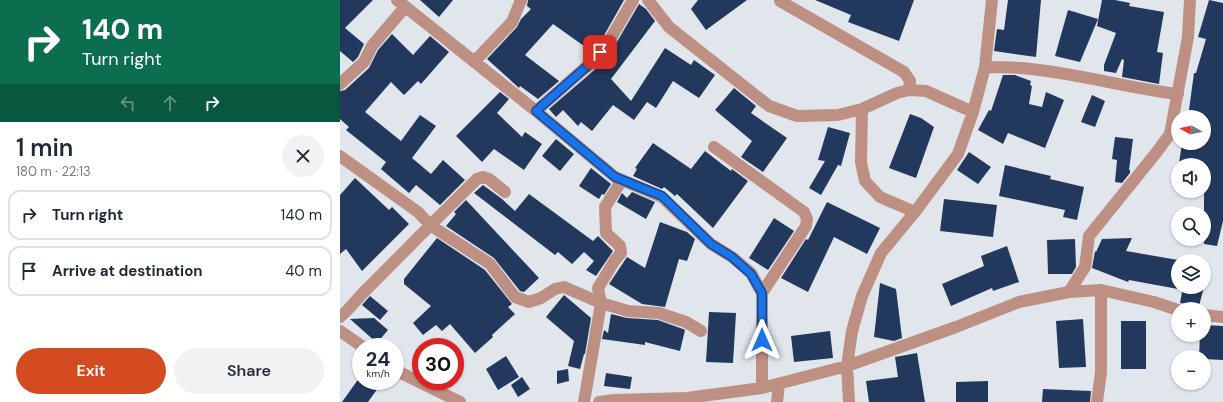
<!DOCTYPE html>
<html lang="en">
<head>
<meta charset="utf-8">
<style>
  body { margin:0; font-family:"DM Sans",sans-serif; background:#f2f2f3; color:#1f2937; height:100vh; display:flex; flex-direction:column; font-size:15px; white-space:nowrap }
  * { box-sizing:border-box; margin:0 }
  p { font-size:13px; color:#747a83 }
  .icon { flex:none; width:22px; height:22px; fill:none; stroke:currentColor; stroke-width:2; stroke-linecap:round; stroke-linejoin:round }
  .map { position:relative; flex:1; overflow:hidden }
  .panel { display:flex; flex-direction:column; background:#fff; width:340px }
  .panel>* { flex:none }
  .top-card { background:#0b6e4f; color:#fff; overflow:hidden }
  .needle { width:26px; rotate:278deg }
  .tools { position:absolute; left:831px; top:110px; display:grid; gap:8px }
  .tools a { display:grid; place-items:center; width:40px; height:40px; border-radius:50%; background:#fff; box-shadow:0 1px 3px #0004; font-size:20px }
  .speed { position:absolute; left:12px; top:338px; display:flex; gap:8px; font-size:20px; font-weight:700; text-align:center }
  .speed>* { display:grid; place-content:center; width:52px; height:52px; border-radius:50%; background:#fff; box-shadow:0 1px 3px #0004; line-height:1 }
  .speed small { font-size:10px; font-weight:400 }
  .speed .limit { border:6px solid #d22; background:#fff; color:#111 }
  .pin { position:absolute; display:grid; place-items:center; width:34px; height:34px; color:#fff; margin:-17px; border-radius:8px; box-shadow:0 2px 6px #0006 }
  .me { position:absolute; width:44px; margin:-22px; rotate:0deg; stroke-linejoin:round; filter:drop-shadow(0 0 3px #0008) }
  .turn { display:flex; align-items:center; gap:14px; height:84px; padding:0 16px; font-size:18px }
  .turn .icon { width:52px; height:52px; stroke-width:2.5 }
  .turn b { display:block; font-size:28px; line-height:34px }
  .lanes { display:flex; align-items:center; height:38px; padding:0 16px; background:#0003; justify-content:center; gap:20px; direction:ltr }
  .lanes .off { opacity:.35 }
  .round { display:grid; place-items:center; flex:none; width:42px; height:42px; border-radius:21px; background:#f2f2f3 }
  .head { display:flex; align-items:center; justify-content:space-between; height:68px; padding:0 16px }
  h1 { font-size:24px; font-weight:600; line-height:30px }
  .cta { display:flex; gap:8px; margin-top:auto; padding:8px 16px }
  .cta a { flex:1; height:46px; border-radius:24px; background:#d44b21; color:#fff; font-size:16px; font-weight:600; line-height:46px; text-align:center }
  .cta a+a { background:#f2f2f3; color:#1f2937 }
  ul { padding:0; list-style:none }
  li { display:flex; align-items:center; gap:12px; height:50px; margin:0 8px 6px; padding:0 8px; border:2px solid #e0e1e3; border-radius:12px }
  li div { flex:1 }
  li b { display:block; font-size:15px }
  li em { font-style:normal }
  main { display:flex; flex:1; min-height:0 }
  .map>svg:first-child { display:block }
</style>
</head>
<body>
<main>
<section class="panel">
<div class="top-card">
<div class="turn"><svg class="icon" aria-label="right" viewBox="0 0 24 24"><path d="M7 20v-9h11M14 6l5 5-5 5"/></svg><div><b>140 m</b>Turn right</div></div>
<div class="lanes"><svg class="icon off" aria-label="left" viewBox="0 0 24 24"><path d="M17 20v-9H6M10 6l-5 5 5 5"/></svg><svg class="icon off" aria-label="ahead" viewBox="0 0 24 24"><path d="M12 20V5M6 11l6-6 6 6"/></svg><svg class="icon" aria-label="right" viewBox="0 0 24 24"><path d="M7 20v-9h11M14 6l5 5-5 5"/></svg></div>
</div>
<div class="head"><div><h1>1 min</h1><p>180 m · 22:13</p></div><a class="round"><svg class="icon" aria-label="close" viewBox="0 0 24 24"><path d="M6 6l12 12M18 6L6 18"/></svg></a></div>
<ul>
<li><svg class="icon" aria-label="right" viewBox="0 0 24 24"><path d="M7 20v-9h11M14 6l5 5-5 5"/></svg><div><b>Turn right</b></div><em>140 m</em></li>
<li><svg class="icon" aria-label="arrive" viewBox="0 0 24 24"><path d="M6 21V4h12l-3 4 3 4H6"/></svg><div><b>Arrive at destination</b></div><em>40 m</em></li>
</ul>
<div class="cta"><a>Exit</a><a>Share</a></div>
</section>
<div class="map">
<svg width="883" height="402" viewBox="0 0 883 402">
  <rect width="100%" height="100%" fill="#e1e6ed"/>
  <path fill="#22385d" d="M0 0H33L5 28 24 44 18 57 13 62 0 51Z
    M80 0H113L99 17Z
    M188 0H284L262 39 251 51 213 24 185 55 219 81 198 99 180 86 179 88 147 59 177 27 181 19 191 9 187 6Z
    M358 0H407L366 30 351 9Z
    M475 0H574L559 41 508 22 511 15Z
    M668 0H701L696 57 654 51 657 29 664 30Z
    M762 0H775L790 3 789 6 824 12 817 52 823 53 819 84 782 77 784 60 782 59 776 73 764 71V65L776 33 757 26Z
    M869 0 883 3V221L877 246 864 244V165L839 163 842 143H864V117H848L854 73H856L866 39 858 37Z
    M299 4 306 9 315 21 271 79 291 101 325 48 351 65 354 60 375 75 359 98 333 81 316 108 307 102 294 120 273 105 252 131 241 122 238 126 223 110 216 117 209 109 259 66 274 47Z
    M728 10 758 19 740 62 715 56Z
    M52 34 73 55 90 36 109 52 81 84 78 81 64 95 51 82 25 112 61 141 80 115 96 126 72 158 91 174 103 160 125 180 100 205 76 185 69 193 41 169 46 162 6 130 9 127 0 119V91L5 90 29 68 38 50Z
    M663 75H675L691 81 690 85 692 86 689 104 702 107 706 92 724 100 705 148 668 133 663 144 638 130 649 110 651 111Z
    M394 88 416 106 411 113 447 138 423 172 401 157 412 141 375 110Z
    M160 92 169 99 157 113 182 137 185 132 202 144 184 170 154 149 142 162 116 136Z
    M752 95 765 101 755 127 741 122Z
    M570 114 581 118 594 127 576 178 549 168Z
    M488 127 510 133 501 166 498 165 481 195 469 188 485 161 478 160Z
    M775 137 793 139 789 170H790V173L782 183 775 182 777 160 772 159Z
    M216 139 234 154 220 171 202 156Z
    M313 143 351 169 365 151 391 171 392 169 408 181 373 228 337 194 335 196 324 187 322 189 293 176 297 169 295 168Z
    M629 152 651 167 638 184 617 170Z
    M665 165 711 176 710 179 744 187 737 220 723 217 725 210 659 196Z
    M251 168 271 184 264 195 262 194 259 199 239 186Z
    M15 178 49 210 52 207 69 224 22 271 6 249 0 254V195Z
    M143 185 162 199 175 211 189 194 253 241 258 236 273 251 256 276 246 270 254 261 244 252 232 264 218 252 215 255 134 193Z
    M292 192 315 202 306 219 277 202 282 193 287 198Z
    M604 199 657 205 653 237 600 231Z
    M126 200 199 278 184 292 180 291 154 258 106 226 116 214 114 212Z
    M487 202 540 228 527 254 494 237 468 292 441 278 466 239 468 240Z
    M434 218 454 231 428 270 409 258Z
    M320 222 347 232 355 239 347 261 339 259 325 307 302 304 269 284 287 257 305 268Z
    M97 238 145 270 172 304 168 307 175 314 152 335 153 337 135 353 110 324 102 331 96 325 83 335 73 323 91 306 64 284V279Z
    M792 238 786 251 838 260V289L789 280 788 282 752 268 755 251 756 252 762 239Z
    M735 239 736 267 732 274H708L707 240Z
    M667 246 679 282 653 291 652 288 611 306 602 284 644 266 641 256Z
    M540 283 556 289 562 338 554 341 534 337Z
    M843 287H864L859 306 840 303Z
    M224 295 251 318 245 354H244L240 369 228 366 234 341 206 317Z
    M30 296 48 311 40 320 22 305Z
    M369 312 396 313 393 363 366 362Z
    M271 314 287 318 318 320 343 329 345 330 340 351 305 342V345L262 339 264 330 268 333Z
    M34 318 48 330 37 343 10 319Z
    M743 319 746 367 719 368 716 321Z
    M781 321H806V369H781Z
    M864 325 883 326V360L864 359V357H859L860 335H864Z
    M490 331 493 358 454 362 451 336Z
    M577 353 585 402H529L526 381 558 377 555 357Z
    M166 356 179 377 158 390 146 369Z
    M228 369 229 381 217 384V371Z
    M266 373 292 377 290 389 264 386Z
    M182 377 190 389 178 397 171 385Z
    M17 381H43L28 402H2Z
    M648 381V402H616V382Z
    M703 389 751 391 750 402H702Z"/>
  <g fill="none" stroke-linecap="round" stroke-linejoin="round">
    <path stroke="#bd9083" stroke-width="12" d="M57 0 196 111 275 177 322 197 371 244 392 257 411 273 422 293V388
      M308 0 329 27 429 106 457 116 498 115 522 109 557 93 569 90 586 91 633 112
      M440 1 564 72 570 81 569 90
      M134 62 172 22 181 0
      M645 67C657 67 669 67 681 68 734 72 785 88 838 94
      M0 84 24 62 32 46 65 7
      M522 109 521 162 525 181 540 197 575 212
      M196 111 253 61 268 43 293 0
      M374 147 464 212 467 219 466 226 422 293
      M0 156 78 212 90 225 150 264 175 297 189 302 201 298 215 289 224 287 261 303 288 311 319 313 346 322 361 331
      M729 292 745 267 749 236 816 153 830 134 848 37 850 0
      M864 315 883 317
      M0 317C11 308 18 297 28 288 64 252 100 215 137 179L143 177 149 179 165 192
      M0 331 23 347
      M55 370 120 402
      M244 402 261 303 258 288 275 260 281 253 280 246 266 233 265 207 282 180
      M259 402 274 400 347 398 422 388 507 366 616 327 679 302 729 292 761 290 814 302 838 310
      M437 402 439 384
      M509 402 507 366 512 331 522 296 541 253 575 212 618 154 633 112 645 67 652 0
      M757 402 761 372V290"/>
  </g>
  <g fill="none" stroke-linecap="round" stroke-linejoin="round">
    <g stroke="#114b97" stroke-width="10">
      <path id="route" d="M260 52 253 61 196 111 275 177 322 196 371 244 392 257 411 274 422 293V340"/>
    </g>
    <use href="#route" stroke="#1a73e8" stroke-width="7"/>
  </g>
</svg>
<div class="tools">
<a><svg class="needle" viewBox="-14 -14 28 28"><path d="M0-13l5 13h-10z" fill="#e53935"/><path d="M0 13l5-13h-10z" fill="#747a83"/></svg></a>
<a><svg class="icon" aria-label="sound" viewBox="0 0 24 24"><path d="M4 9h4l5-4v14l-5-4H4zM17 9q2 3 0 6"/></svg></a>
<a><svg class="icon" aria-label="search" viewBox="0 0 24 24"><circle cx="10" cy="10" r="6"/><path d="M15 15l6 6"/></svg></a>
<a><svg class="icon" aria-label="layers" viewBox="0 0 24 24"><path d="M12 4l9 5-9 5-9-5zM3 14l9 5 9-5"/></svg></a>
<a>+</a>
<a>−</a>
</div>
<div class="speed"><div>24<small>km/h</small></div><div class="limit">30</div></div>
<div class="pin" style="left:260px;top:52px;background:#d93025"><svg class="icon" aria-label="arrive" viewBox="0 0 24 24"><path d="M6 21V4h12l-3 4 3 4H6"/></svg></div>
<svg class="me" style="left:422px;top:340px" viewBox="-20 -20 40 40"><path d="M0-17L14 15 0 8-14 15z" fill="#1a73e8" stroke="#fff" stroke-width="4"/></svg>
</div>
</main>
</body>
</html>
